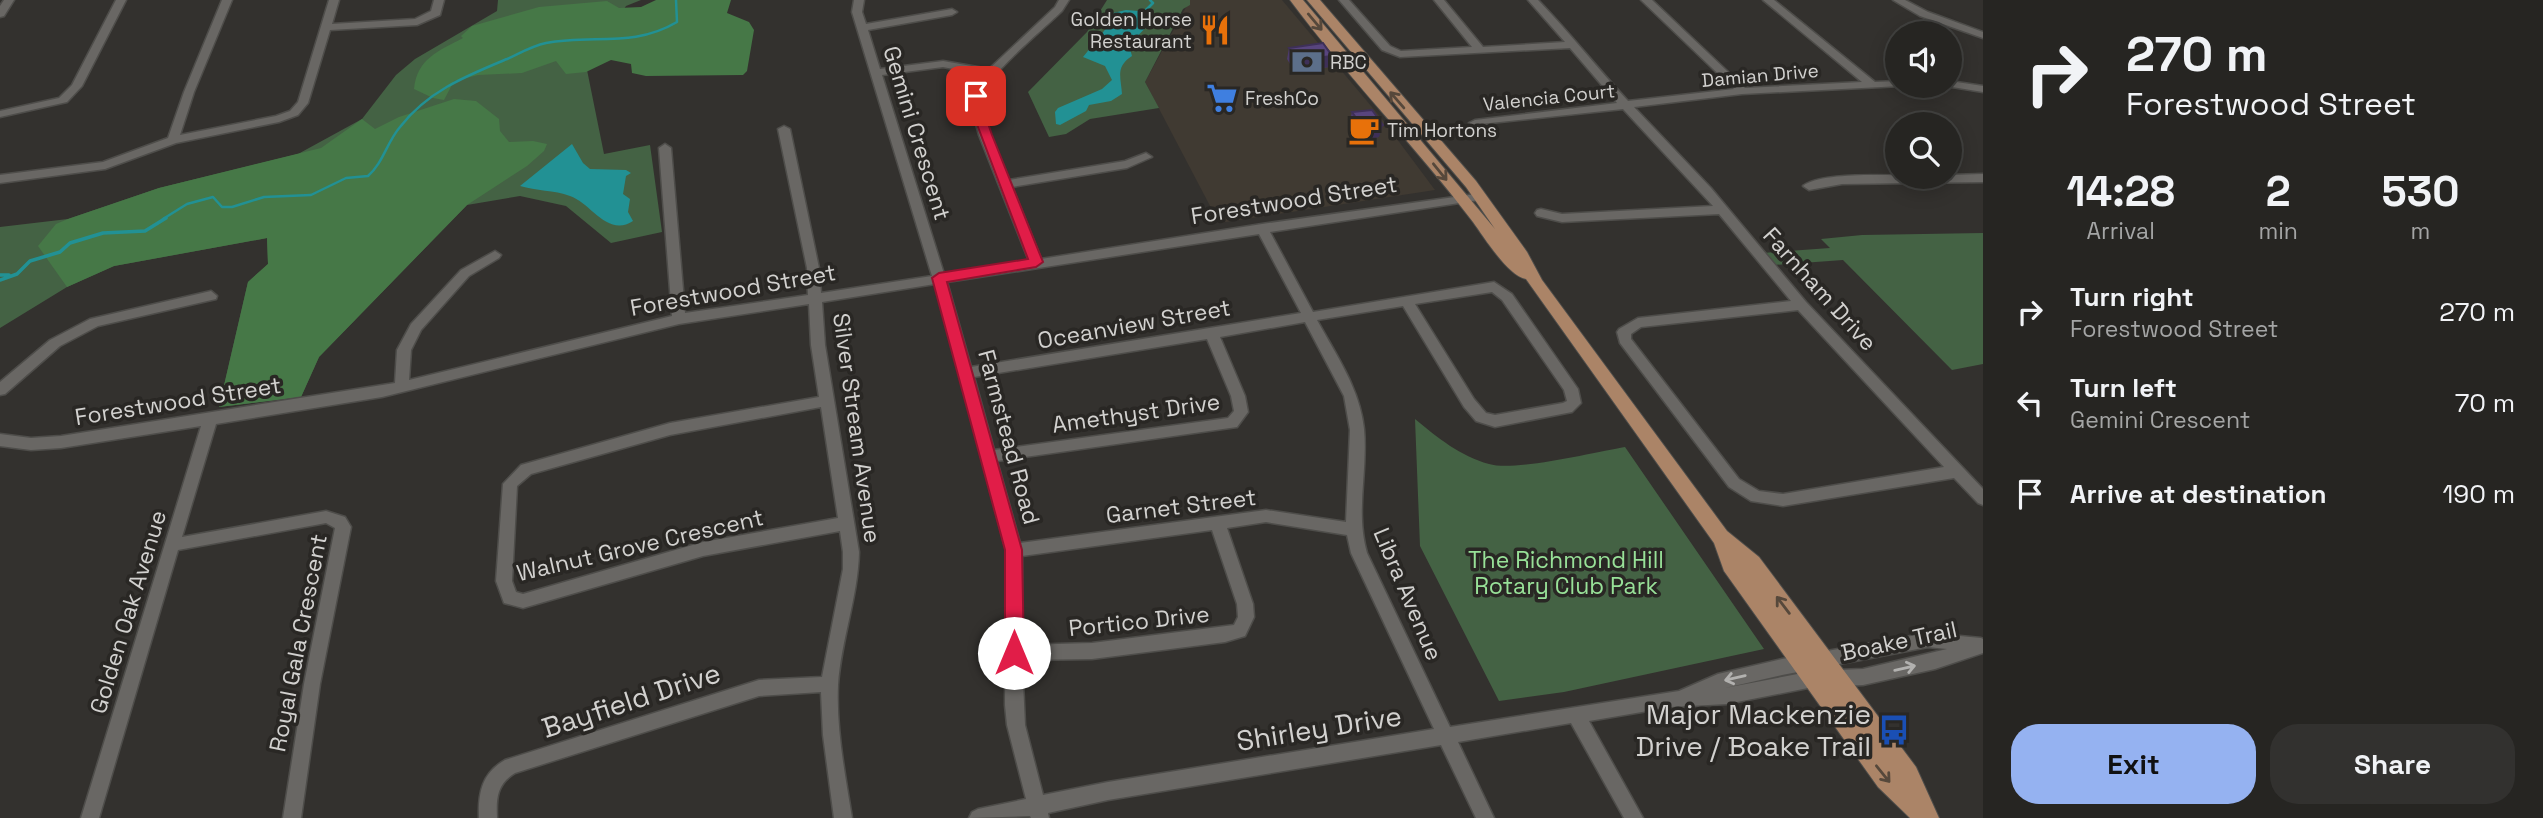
<!DOCTYPE html>
<html lang="en">
<head>
<meta charset="utf-8">
<style>
  body { margin:0; font-family:"Space Grotesk",sans-serif; background:#32312f; color:#f1f3f6; height:100vh; display:flex; flex-direction:column; font-size:26px; white-space:nowrap }
  * { box-sizing:border-box; margin:0 }
  p { font-size:23px; color:#a4a5a5 }
  .icon { flex:none; width:38px; height:38px; fill:none; stroke:currentColor; stroke-width:2; stroke-linecap:round; stroke-linejoin:round }
  .map { position:relative; flex:1; overflow:hidden }
  .sheet { display:flex; flex-direction:column; background:#262522; width:560px }
  .sheet>* { flex:none }
  .guide { background:#262522; color:#f1f3f6; overflow:hidden }
  .fabs { position:absolute; left:1885px; top:21px; display:grid; gap:14px }
  .fabs a { display:grid; place-items:center; width:77px; height:77px; border-radius:50%; background:#262522; box-shadow:0 4px 18px #0003,0 0 0 2px #424240; font-size:35px }
  .pin { position:absolute; display:grid; place-items:center; width:60px; height:60px; color:#fff; margin:-30px; border-radius:14px; box-shadow:0 4px 10px #0006 }
  .me { position:absolute; width:77px; margin:-38px; rotate:0deg; stroke-linejoin:round; filter:drop-shadow(0 0 5px #0008) }
  .turn { display:flex; align-items:center; gap:24px; height:147px; padding:0 28px; font-size:32px }
  .turn .icon { width:91px; height:91px; stroke-width:2.5 }
  .turn b { display:block; font-size:49px; line-height:60px }
  .eta { display:flex; justify-content:space-evenly; align-items:center; height:119px; text-align:center }
  .eta b { font-size:42px; font-weight:700; line-height:49px }
  .action { display:flex; gap:14px; margin-top:auto; padding:14px 28px }
  .action a { flex:1; height:80px; border-radius:28px; background:#95b2f1; color:#111; font-size:28px; font-weight:700; line-height:80px; text-align:center }
  .action a+a { background:#32312f; color:#f1f3f6 }
  ul { padding:0; list-style:none }
  li { display:flex; align-items:center; gap:21px; height:91px; padding:0 28px }
  li div { flex:1 }
  li b { display:block; font-size:26px }
  li em { font-style:normal }
  main { display:flex; flex:1; min-height:0 }
  .map>svg:first-child { display:block }
</style>
</head>
<body>
<main>
<div class="map">
<svg width="1983" height="818" viewBox="0 0 1983 818">
  <rect width="100%" height="100%" fill="#33312e"/>
  <path fill="#403a32" d="M1190 0H1282L1382 119 1435 190 1219 223 1145 82Z"/>
  <path fill="#446244" d="M498 0H641L626 6 586 65 604 154 650 145 662 232 611 243 566 206 520 196 467 205 319 357 301 397 219 407 248 282 268 264 267 238 114 266 67 287 0 328V227L68 219 159 188 298 154 362 119 396 75 415 59 497 11Z
    M1107 0H1190V5L1183 9 1145 82 1159 108 1090 119 1066 134 1049 137 1028 92 1087 32Z
    M1983 233V364L1952 370 1843 260 1773 265 1762 253 1830 248 1821 239 1862 235Z
    M1415 419C1438 438 1460 456 1489 464 1515 472 1595 452 1625 447L1764 649 1564 692 1499 701 1420 546Z"/>
  <path fill="#467847" d="M656 0H731L727 13 749 22 754 30 747 71 743 75 646 76 632 73 631 64 611 60 586 72 566 74 556 61 522 73 478 75 454 81 444 100 433 98 414 89C417 59 438 51 463 38L461 36 472 26 539 7 607 1 619 8 641 7Z
    M454 99 476 101 499 119 500 131 509 142 533 141 547 144 544 151 527 166 467 205 319 357 301 397 219 407 248 282 268 264 267 238 114 266 67 287 38 246 56 224 68 219 159 188 321 148 362 119 375 129 399 117Z"/>
  <path fill="#229194" d="M1126 10 1150 12 1153 20 1129 45 1132 56C1115 67 1121 77 1122 94L1111 101 1089 105 1086 111 1060 125 1056 124 1055 112 1058 108 1102 89 1112 80 1105 66 1083 57 1108 26 1113 13Z
    M572 144 583 163 590 169 626 170 631 173 626 176 623 194 630 199 628 212 633 221C608 238 591 203 570 196 554 190 536 191 520 186Z"/>
  <g fill="none" stroke-linecap="round" stroke-linejoin="round">
    <path stroke="#229194" stroke-width="2.5" d="M1145 11 1153 3 1150 0
      M163 219 187 204 213 197 222 207H232L264 197 311 195 346 178 368 176C383 163 387 142 400 127 428 91 466 76 507 59 520 53 532 46 546 43 593 34 633 48 677 22L676 0"/>
    <path stroke="#229194" stroke-width="3.5" d="M0 275H9
      M0 280 17 274 30 261 60 252 70 243 103 233 145 231 166 218"/>
    <g stroke="#4e4d4a" stroke-width="3">
      <path id="minor" d="M4 0H14L4 16 0 17V6Z
        M116 0H126L82 86 67 102 0 117V111L59 98 72 85Z
        M222 0H232L194 92 180 135 276 116 290 111 298 102 329 0H339L332 24 415 19 431 11 434 0H444L440 15 417 25 330 30 308 103 298 115 279 122 176 143 105 169 0 183V175L103 162 168 138 184 92Z
        M854 0H864L862 12 866 24 952 9 957 12 952 15 868 30 880 69 943 61 989 69 1055 7 1059 0H1069L1062 11C1046 27 983 79 981 98 979 117 1001 160 1009 180L1125 161 1146 153 1152 157 1127 168 1012 187 1041 259 1262 224 1483 193 1485 196 1479 200 1270 232 1313 312 1494 282 1512 294 1578 389 1581 403 1572 412 1495 427 1476 421 1464 407 1403 306 1317 320C1336 355 1360 389 1364 429 1368 472 1355 510 1367 553L1450 727 1679 691 1718 674 1782 659 1928 633 1981 638 1983 639V653L1935 669 1863 685 1813 687 1727 704 1671 707 1589 721 1643 818H1624L1571 723 1458 742 1494 818H1476L1441 745 1108 800 1048 813 1049 818H1031L1030 816 969 818 972 812 978 809 1026 799 1007 725 1005 705 1006 550 935 284 822 302 825 345 859 552C858 597 841 640 838 685 836 729 845 774 852 818H834L823 735 821 692 759 696 515 773C497 784 496 798 497 818H479C478 793 482 773 505 760L759 680 822 677 843 569V552L840 531 703 556 523 608 504 603 496 581 503 484 521 465 670 423 819 397 811 345 809 304 679 324 382 397 216 424 182 537 326 511 345 517 351 527 320 684 301 818H283L304 684 335 528 326 523 178 550 99 818H81L201 426 61 448 31 450 0 446V434L31 438 61 436 395 383 397 350 411 324 461 270 495 251 501 255 499 258 469 276 421 330 411 350 409 380 672 316 659 148 665 144 671 148 685 313 808 295 807 268 778 129 784 126 790 129 819 268 821 293 932 276 852 12ZM943 67 984 75 973 90 971 106 979 135 1029 261 944 274 882 75ZM1259 234 1301 313 971 367 947 282ZM1492 292 1502 300 1564 390 1567 401 1563 403 1495 415 1486 413 1474 399 1415 304ZM1305 322 1344 396 1350 430 1346 522 1266 510 1020 543 997 461 1237 427 1248 412 1245 396 1220 337ZM1207 339 1231 396 1234 411 1228 418 994 450 974 377ZM821 407 838 518 703 542 523 594 516 592 512 581 517 486 531 474 670 435ZM1266 522 1347 535 1351 553 1434 729 1108 782 1043 795 1025 725 1022 660 1092 659 1225 642 1245 636 1254 617 1253 604 1227 528ZM1212 530 1237 604 1238 617 1234 625 1092 643 1022 645V556ZM1928 647 1947 649 1863 669 1813 671 1725 688 1782 675Z
        M1339 0H1349L1390 46 1401 51 1472 47 1434 0H1444L1483 47 1565 42 1528 0H1538C1570 33 1597 68 1628 101L1734 89 1641 0H1652L1745 88 1862 82 1763 0H1774L1875 82 1897 81V86H1901L1742 94 1634 107 1711 188 1806 302 1983 489V505L1978 503 1954 478 1783 506 1751 501 1729 487 1620 343 1617 332 1619 329 1638 318 1791 301 1719 214 1562 222 1537 216 1535 213 1537 210 1541 209 1562 214 1713 206 1623 109 1471 125 1469 123 1475 120 1617 103 1570 48 1400 57 1382 50ZM1798 310 1944 467 1783 494 1759 491 1739 479 1631 339V334L1641 327Z
        M1893 0H1905L1928 12 1983 32V38L1920 16Z
        M1950 81 1983 86V92L1946 86H1950Z
        M1983 174V182L1842 184 1809 190 1803 186C1824 169 1920 177 1950 177V175Z
        M211 291 217 296 216 299 98 326 60 346 5 394 0 395V382L50 340 90 319Z"/>
    </g>
    <g stroke="#4e4d4a" stroke-width="2">
      <path id="major" d="M1290 0H1303L1495 229 1466 187 1307 0H1320L1476 181 1527 252 1542 280 1727 531 1759 557 1916 767 1939 818H1910L1878 787 1724 571 1714 543 1526 279C1508 276 1484 237 1473 222 1415 145 1347 77 1290 0Z"/>
    </g>
    <use href="#minor" fill="#696764" fill-rule="evenodd"/>
    <use href="#major" fill="#ab8467" fill-rule="evenodd"/>
  </g>
  <path fill="#4c3b6c" d="M1289 48 1332 56 1329 67 1295 72 1287 59Z
    M1352 112 1379 137 1359 140 1349 124Z"/>
  <path fill="#3e3058" d="M1332 56 1329 67 1295 72 1298 60Z
    M1383 125 1379 137 1359 140 1363 128Z"/>
  <path fill="#58457e" stroke="#3e3058" stroke-width="2" d="M1323 43 1332 56 1298 60 1289 48Z
    M1372 110 1383 125 1363 128 1352 112Z"/>
  <defs><path id="oneway-shaft" d="M-6 0H5M1.5-3L5.5 0L1.5 3" fill="none" stroke-width="1.6" stroke-linecap="round" stroke-linejoin="round" transform="scale(1.75)"/></defs>
  <g stroke="#56483b">
    <use href="#oneway-shaft" transform="translate(1315 22) rotate(50)"/>
    <use href="#oneway-shaft" transform="translate(1397 100) rotate(-131)"/>
    <use href="#oneway-shaft" transform="translate(1440 172) rotate(51)"/>
    <use href="#oneway-shaft" transform="translate(1783 605) rotate(-127)"/>
    <use href="#oneway-shaft" transform="translate(1883 774) rotate(51)"/>
  </g>
  <g stroke="#b2b1af">
    <use href="#oneway-shaft" transform="translate(1905 668) rotate(-13)"/>
    <use href="#oneway-shaft" transform="translate(1735 678) rotate(167)"/>
  </g>
  <path fill="#e11d48" stroke="#92132f" stroke-width="2" d="M976 93 983 96 982 106 992 135 1043 262 1036 267 947 282 1022 550 1024 653 1021 659 1014 661 1007 659 1005 653V550L932 278 939 273 1028 259 970 106V96Z"/>
  <defs>
    <g id="restaurant-bare" transform="scale(2.415)"><path d="M-5-6h1v4h1v-4h1v4h1v-4h1v5L-1.5 .5V6h-2V.5L-5-1ZM5-6V6H3V1.5H1.5Q1.5-4 5-6Z" fill="#e8710a" stroke="#292724" stroke-width="2.5" paint-order="stroke"/></g>
    <g id="bank-bare" transform="scale(2.415)"><path d="M-6-4H6V4H-6ZM0-2.3a2.3 2.3 0 1 0 0 4.6a2.3 2.3 0 1 0 0-4.6Z" fill="#5c6f8a" stroke="#292724" stroke-width="2.5" paint-order="stroke"/></g>
    <g id="supermarket-bare" transform="scale(2.415)"><path d="M-6-5.5h2.5l.6 2H6L4.5 2H-2.5L-4.4-4H-6ZM-1.5 3.2a1.3 1.3 0 1 0 .1 0ZM3 3.2a1.3 1.3 0 1 0 .1 0Z" fill="#3f7fe0" stroke="#292724" stroke-width="2.5" paint-order="stroke"/></g>
    <g id="cafe-bare" transform="scale(2.415)"><path d="M-5.5-4.5H6V0H3Q3 3.5 0 3.5H-2.5Q-5.5 3.5-5.5 0ZM3-3.2v2h1.7v-2ZM-6 4.5H4V6H-6Z" fill="#e8710a" stroke="#292724" stroke-width="2.5" paint-order="stroke"/></g>
    <g id="bus-bare" transform="scale(2.415)"><path d="M-5-6H5V4H4V6H2V4H-2V6H-4V4H-5ZM-3.5-4V0h7V-4ZM-3.5 1.2v1.5H-2V1.2ZM2 1.2v1.5H3.5V1.2Z" fill="#1a4fb4" stroke="#292724" stroke-width="2.5" paint-order="stroke"/></g>
  </defs>
  <g fill-rule="evenodd">
    <use href="#restaurant-bare" x="1215" y="30"/>
    <use href="#bank-bare" x="1307" y="62"/>
    <use href="#supermarket-bare" x="1222" y="98"/>
    <use href="#cafe-bare" x="1364" y="130"/>
    <use href="#bus-bare" x="1894" y="730"/>
  </g>
  <g text-anchor="middle" stroke-width="7" stroke-linejoin="round" paint-order="stroke">
    <g font-size="19" fill="#d2d1cf" stroke="#292724" text-anchor="start">
      <text x="1192" y="26" text-anchor="end">Golden Horse<tspan x="1192" dy="22">Restaurant</tspan></text>
      <text x="1330" y="69">RBC</text>
      <text x="1245" y="105">FreshCo</text>
      <text x="1387" y="137">Tim Hortons</text>
    </g>
    <g font-size="19" fill="#d2d1cf" stroke="#292724">
      <text transform="translate(1760 75) rotate(-5)" y="7">Damian Drive</text>
      <text transform="translate(1549 97) rotate(-6)" y="7">Valencia Court</text>
    </g>
    <g font-size="23" fill="#d2d1cf" stroke="#292724">
      <text transform="translate(917 133) rotate(73)" y="8">Gemini Crescent</text>
      <text transform="translate(1294 200) rotate(-9)" y="8">Forestwood Street</text>
      <text transform="translate(1820 289) rotate(48)" y="8">Farnham Drive</text>
      <text transform="translate(733 290) rotate(-10)" y="8">Forestwood Street</text>
      <text transform="translate(1134 324) rotate(-10)" y="8">Oceanview Street</text>
      <text transform="translate(178 401) rotate(-9)" y="8">Forestwood Street</text>
      <text transform="translate(1136 413) rotate(-8)" y="8">Amethyst Drive</text>
      <text transform="translate(857 428) rotate(82)" y="8">Silver Stream Avenue</text>
      <text transform="translate(1009 437) rotate(75)" y="8">Farmstead Road</text>
      <text transform="translate(1181 506) rotate(-7)" y="8">Garnet Street</text>
      <text transform="translate(640 545) rotate(-13)" y="8">Walnut Grove Crescent</text>
      <text transform="translate(1408 594) rotate(67)" y="8">Libra Avenue</text>
      <text transform="translate(128 612) rotate(-73)" y="8">Golden Oak Avenue</text>
      <text transform="translate(1139 621) rotate(-6)" y="8">Portico Drive</text>
      <text transform="translate(1899 641) rotate(-12)" y="8">Boake Trail</text>
      <text transform="translate(298 643) rotate(-79)" y="8">Royal Gala Crescent</text>
    </g>
    <g font-size="23" fill="#98e198" stroke="#292724">
      <text x="1566" y="568">The Richmond Hill<tspan x="1566" dy="26">Rotary Club Park</tspan></text>
    </g>
    <g font-size="28" fill="#d2d1cf" stroke="#292724">
      <text transform="translate(631 700) rotate(-18)" y="10">Bayfield Drive</text>
      <text transform="translate(1319 728) rotate(-9)" y="10">Shirley Drive</text>
    </g>
    <g font-size="28" fill="#d2d1cf" stroke="#292724" text-anchor="end">
      <text x="1871" y="724">Major Mackenzie<tspan x="1871" dy="32">Drive / Boake Trail</tspan></text>
    </g>
  </g>
</svg>
<div class="fabs">
<a><svg class="icon" aria-label="sound" viewBox="0 0 24 24"><path d="M4 9h4l5-4v14l-5-4H4zM17 9q2 3 0 6"/></svg></a>
<a><svg class="icon" aria-label="search" viewBox="0 0 24 24"><circle cx="10" cy="10" r="6"/><path d="M15 15l6 6"/></svg></a>
</div>
<div class="pin" style="left:976px;top:96px;background:#d93025"><svg class="icon" aria-label="arrive" viewBox="0 0 24 24"><path d="M6 21V4h12l-3 4 3 4H6"/></svg></div>
<svg class="me" style="left:1014px;top:653px" viewBox="-20 -20 40 40"><circle r="19" fill="#fff"/><path d="M0-13L10 11 0 6-10 11z" fill="#e11d48"/></svg>
</div>
<section class="sheet">
<div class="guide">
<div class="turn"><svg class="icon" aria-label="right" viewBox="0 0 24 24"><path d="M7 20v-9h11M14 6l5 5-5 5"/></svg><div><b>270 m</b>Forestwood Street</div></div>
</div>
<div class="eta">
<div><b>14:28</b><p>Arrival</p></div>
<div><b>2</b><p>min</p></div>
<div><b>530</b><p>m</p></div>
</div>
<ul>
<li><svg class="icon" aria-label="right" viewBox="0 0 24 24"><path d="M7 20v-9h11M14 6l5 5-5 5"/></svg><div><b>Turn right</b><p>Forestwood Street</p></div><em>270 m</em></li>
<li><svg class="icon" aria-label="left" viewBox="0 0 24 24"><path d="M17 20v-9H6M10 6l-5 5 5 5"/></svg><div><b>Turn left</b><p>Gemini Crescent</p></div><em>70 m</em></li>
<li><svg class="icon" aria-label="arrive" viewBox="0 0 24 24"><path d="M6 21V4h12l-3 4 3 4H6"/></svg><div><b>Arrive at destination</b></div><em>190 m</em></li>
</ul>
<div class="action"><a>Exit</a><a>Share</a></div>
</section>
</main>
</body>
</html>
